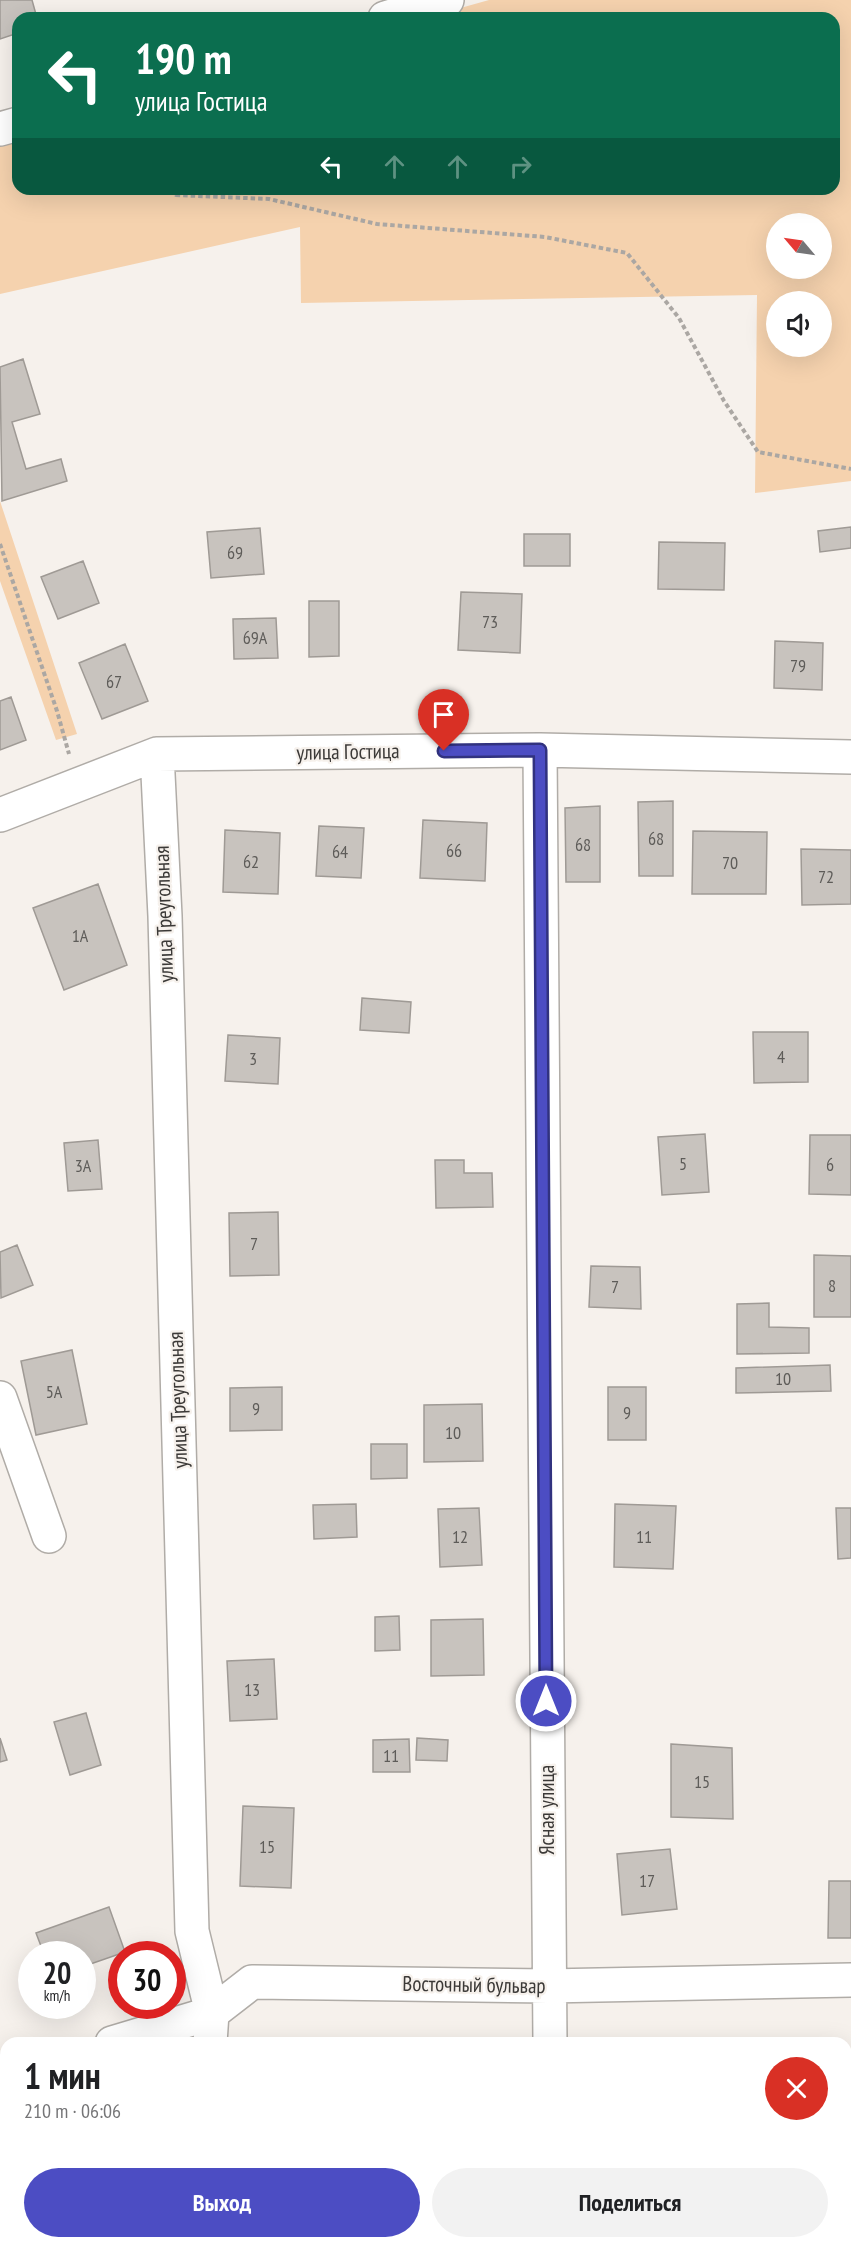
<!DOCTYPE html>
<html lang="ru">
<head>
<meta charset="utf-8">
<style>
  body { margin:0; font-family:"PT Sans Narrow",sans-serif; background:#f2f2f2; color:#202124; height:100vh; display:flex; flex-direction:column; font-size:22px; white-space:nowrap }
  * { box-sizing:border-box; margin:0 }
  p { font-size:20px; color:#757577 }
  .icon { flex:none; width:33px; height:33px; fill:none; stroke:currentColor; stroke-width:2; stroke-linecap:round; stroke-linejoin:round }
  .map { position:relative; flex:1; overflow:hidden }
  .sheet { position:absolute; left:0px; top:2037px; width:852px; height:212px; display:flex; flex-direction:column; background:#fff; border-radius:18px 18px 0 0; box-shadow:0 6px 24px #0002 }
  .sheet>* { flex:none }
  .top-card { position:absolute; left:12px; top:12px; width:828px; height:183px; border-radius:18px; box-shadow:0 6px 24px #0002; background:#0b6e4f; color:#fff; overflow:hidden }
  .needle { width:39px; rotate:299deg }
  .controls { position:absolute; left:766px; top:213px; display:grid; gap:12px }
  .controls a { display:grid; place-items:center; width:66px; height:66px; border-radius:50%; background:#fff; box-shadow:0 6px 24px #0002; font-size:30px }
  .speed { position:absolute; left:18px; top:1941px; display:flex; gap:12px; font-size:30px; font-weight:700; text-align:center }
  .speed>* { display:grid; place-content:center; width:78px; height:78px; border-radius:50%; background:#fff; box-shadow:0 6px 24px #0002; line-height:1 }
  .speed small { font-size:15px; font-weight:400 }
  .speed .limit { border:9px solid #d22; background:#fff; color:#111 }
  .pin { position:absolute; display:grid; place-items:center; width:51px; height:51px; color:#fff; margin:-62px -26px; border-radius:50% 50% 50% 0; rotate:-45deg; box-shadow:0 0 6px #0007 }
  .pin .icon { rotate:45deg }
  .me { position:absolute; width:66px; margin:-33px; rotate:0deg; stroke-linejoin:round; filter:drop-shadow(0 0 4px #0008) }
  .turn { display:flex; align-items:center; gap:21px; height:126px; padding:0 24px; font-size:27px }
  .turn .icon { width:78px; height:78px; stroke-width:2.5 }
  .turn b { display:block; font-size:42px; line-height:51px }
  .lanes { display:flex; align-items:center; height:57px; padding:0 24px; background:#0003; justify-content:center; gap:30px; direction:ltr }
  .lanes .off { opacity:.35 }
  .round { display:grid; place-items:center; flex:none; width:63px; height:63px; border-radius:32px; background:#f2f2f2 }
  .headline { display:flex; align-items:center; justify-content:space-between; height:102px; padding:0 24px }
  h1 { font-size:36px; font-weight:700; line-height:45px }
  .button { display:flex; gap:12px; margin-top:auto; padding:12px 24px }
  .button a { flex:1; height:69px; border-radius:36px; background:#4c4dc3; color:#fff; font-size:24px; font-weight:700; line-height:69px; text-align:center }
  .button a+a { background:#f2f2f2; color:#202124 }
  .map>svg:first-child { display:block }
</style>
</head>
<body>
<div class="map">
<svg width="851" height="2248" viewBox="0 0 851 2248">
  <rect width="100%" height="100%" fill="#f6f1ec"/>
  <path fill="#f5d2ae" fill-rule="evenodd" d="M489 0H851V481L755 493 757 295 301 303 300 227 0 294V137L18 132V189H834V18H425ZM777 224H822V268H777ZM777 302H822V346H777Z
    M0 501 77 734 56 740 0 581Z"/>
  <path fill="#c8c3be" stroke="#9f9a95" stroke-width="1.5" d="M0 0H32L37 18H18V33L0 39Z
    M23 359 40 414 12 422 26 469 61 459 67 481 2 501 0 367Z
    M851 527V548L820 552 818 531Z
    M260 528 264 574 211 578 207 532Z
    M524 534H570V566H524Z
    M659 542 725 543 724 590 658 589Z
    M83 561 99 603 58 619 41 577Z
    M461 592 522 594 520 653 458 650Z
    M309 601H339V656L309 657Z
    M276 618 278 658 234 659 233 619Z
    M775 641 823 643 822 690 774 688Z
    M125 644 148 701 102 719 79 663Z
    M11 697 26 740 0 750V701Z
    M673 801V876H639L638 802Z
    M600 806V882H566L565 808Z
    M423 820 487 823 485 881 420 878Z
    M319 826 364 828 361 878 316 876Z
    M225 830 280 833 278 894 223 892Z
    M693 831 767 832 766 894H692Z
    M801 849 851 850V904L802 905Z
    M98 884 127 965 64 990 33 908Z
    M362 998 411 1002 409 1033 360 1030Z
    M753 1032H808V1082L754 1083Z
    M228 1035 280 1038 278 1084 225 1081Z
    M705 1134 709 1192 662 1195 658 1137Z
    M810 1135H851V1195L809 1194Z
    M98 1140 102 1189 68 1191 64 1143Z
    M435 1160H464V1173H492L493 1207 436 1208Z
    M278 1212 279 1275 230 1276 229 1213Z
    M17 1245 33 1285 1 1298 0 1252Z
    M814 1255 851 1256V1317H814Z
    M591 1266 640 1267 641 1309 589 1307Z
    M769 1303V1327L809 1328V1353L737 1354V1304Z
    M72 1350 87 1424 36 1435 21 1361Z
    M830 1365 831 1391 736 1393V1368Z
    M282 1387V1430L230 1431V1388Z
    M608 1387H646V1440H608Z
    M482 1404 483 1461 424 1462V1405Z
    M371 1444H407V1478L371 1479Z
    M356 1504 357 1537 314 1539 313 1505Z
    M615 1504 676 1506 673 1569 614 1567Z
    M479 1508 482 1565 440 1567 438 1509Z
    M836 1508H851V1558L838 1559Z
    M399 1616 400 1650 375 1651V1617Z
    M483 1619 484 1675 431 1676V1620Z
    M274 1659 277 1719 230 1721 227 1661Z
    M86 1713 101 1765 70 1775 54 1722Z
    M0 1738 7 1760 0 1762Z
    M417 1738 448 1740 447 1761 416 1760Z
    M409 1739 410 1772H373V1740Z
    M671 1744 732 1748 733 1819 671 1817Z
    M243 1806 294 1808 291 1888 240 1886Z
    M670 1849 677 1909 622 1915 617 1854Z
    M829 1881H851V1938H828Z
    M109 1907 125 1952 82 1967V1954H44L36 1933Z
    M846 2216H851V2248H818V2242H846Z
    M91 2242H146V2248H92Z
    M385 2242H444L445 2248H385Z
    M624 2242H672L671 2248H624Z"/>
  <g fill="none" stroke-linecap="round" stroke-linejoin="round">
    <g stroke="#b0aca7" stroke-width="36">
      <path id="minor" d="M385 18 447 0
        M0 129 18 124
        M540 750 550 2043
        M157 754 165 916 192 1931 212 2013 210 2043
        M0 815 157 754 540 750 851 757
        M0 1398 49 1536
        M112 2043 212 2013 252 1982 548 1986 851 1980
        M0 2076 6 2074
        M557 2242V2248
        M193 2248 194 2242"/>
    </g>
    <path stroke="#aba7a3" stroke-width="4" stroke-dasharray="4.5 3" stroke-linecap="butt" d="M171 189 176 195 269 199 377 224 545 237 627 253 679 318 724 401 758 452 851 469
      M0 544 57 711 69 754"/>
    <use href="#minor" stroke="#fff" stroke-width="33"/>
  </g>
  <g fill="none" stroke-linecap="round" stroke-linejoin="round">
    <g stroke="#31327f" stroke-width="15">
      <path id="route" d="M444 751 540 750 546 1701"/>
    </g>
    <use href="#route" stroke="#4c4dc3" stroke-width="10"/>
  </g>
  <g text-anchor="middle" stroke-width="4.5" stroke-linejoin="round" paint-order="stroke">
    <g font-size="18" fill="#5e5c59">
      <text x="235" y="559">69</text>
      <text x="490" y="628">73</text>
      <text x="255" y="644">69А</text>
      <text x="798" y="672">79</text>
      <text x="114" y="688">67</text>
      <text x="656" y="845">68</text>
      <text x="583" y="851">68</text>
      <text x="454" y="857">66</text>
      <text x="340" y="858">64</text>
      <text x="251" y="868">62</text>
      <text x="730" y="869">70</text>
      <text x="826" y="883">72</text>
      <text x="80" y="942">1А</text>
      <text x="781" y="1063">4</text>
      <text x="253" y="1065">3</text>
      <text x="683" y="1170">5</text>
      <text x="830" y="1171">6</text>
      <text x="83" y="1172">3А</text>
      <text x="254" y="1250">7</text>
      <text x="832" y="1292">8</text>
      <text x="615" y="1293">7</text>
      <text x="783" y="1385">10</text>
      <text x="54" y="1398">5А</text>
      <text x="256" y="1415">9</text>
      <text x="627" y="1419">9</text>
      <text x="453" y="1439">10</text>
      <text x="460" y="1543">12</text>
      <text x="644" y="1543">11</text>
      <text x="252" y="1696">13</text>
      <text x="391" y="1762">11</text>
      <text x="702" y="1788">15</text>
      <text x="267" y="1853">15</text>
      <text x="647" y="1887">17</text>
    </g>
    <g font-size="21" fill="#3b3937" stroke="#f6f1ec">
      <text transform="translate(348 752) rotate(-1)" y="7">улица Гостица</text>
      <text transform="translate(164 914) rotate(-92)" y="7">улица Треугольная</text>
      <text transform="translate(178 1400) rotate(-92)" y="7">улица Треугольная</text>
      <text transform="translate(547 1810) rotate(-90)" y="7">Ясная улица</text>
      <text transform="translate(474 1985) rotate(1)" y="7">Восточный бульвар</text>
    </g>
  </g>
</svg>
<div class="controls">
<a><svg class="needle" viewBox="-14 -14 28 28"><path d="M0-13l5 13h-10z" fill="#e53935"/><path d="M0 13l5-13h-10z" fill="#757577"/></svg></a>
<a><svg class="icon" aria-label="sound" viewBox="0 0 24 24"><path d="M4 9h4l5-4v14l-5-4H4zM17 9q2 3 0 6"/></svg></a>
</div>
<div class="speed"><div>20<small>km/h</small></div><div class="limit">30</div></div>
<div class="pin" style="left:444px;top:751px;background:#d93025"><svg class="icon" aria-label="arrive" viewBox="0 0 24 24"><path d="M6 21V4h12l-3 4 3 4H6"/></svg></div>
<svg class="me" style="left:546px;top:1701px" viewBox="-20 -20 40 40"><circle r="17" fill="#4c4dc3" stroke="#fff" stroke-width="3"/><path d="M0-11L8 9 0 5-8 9z" fill="#fff"/></svg>
<div class="top-card">
<div class="turn"><svg class="icon" aria-label="left" viewBox="0 0 24 24"><path d="M17 20v-9H6M10 6l-5 5 5 5"/></svg><div><b>190 m</b>улица Гостица</div></div>
<div class="lanes"><svg class="icon" aria-label="left" viewBox="0 0 24 24"><path d="M17 20v-9H6M10 6l-5 5 5 5"/></svg><svg class="icon off" aria-label="ahead" viewBox="0 0 24 24"><path d="M12 20V5M6 11l6-6 6 6"/></svg><svg class="icon off" aria-label="ahead" viewBox="0 0 24 24"><path d="M12 20V5M6 11l6-6 6 6"/></svg><svg class="icon off" aria-label="right" viewBox="0 0 24 24"><path d="M7 20v-9h11M14 6l5 5-5 5"/></svg></div>
</div>
<section class="sheet">
<div class="headline"><div><h1>1 мин</h1><p>210 m · 06:06</p></div><a class="round" style="background:#d93025;color:#fff"><svg class="icon" aria-label="close" viewBox="0 0 24 24"><path d="M6 6l12 12M18 6L6 18"/></svg></a></div>
<div class="button"><a>Выход</a><a>Поделиться</a></div>
</section>
</div>
</body>
</html>
